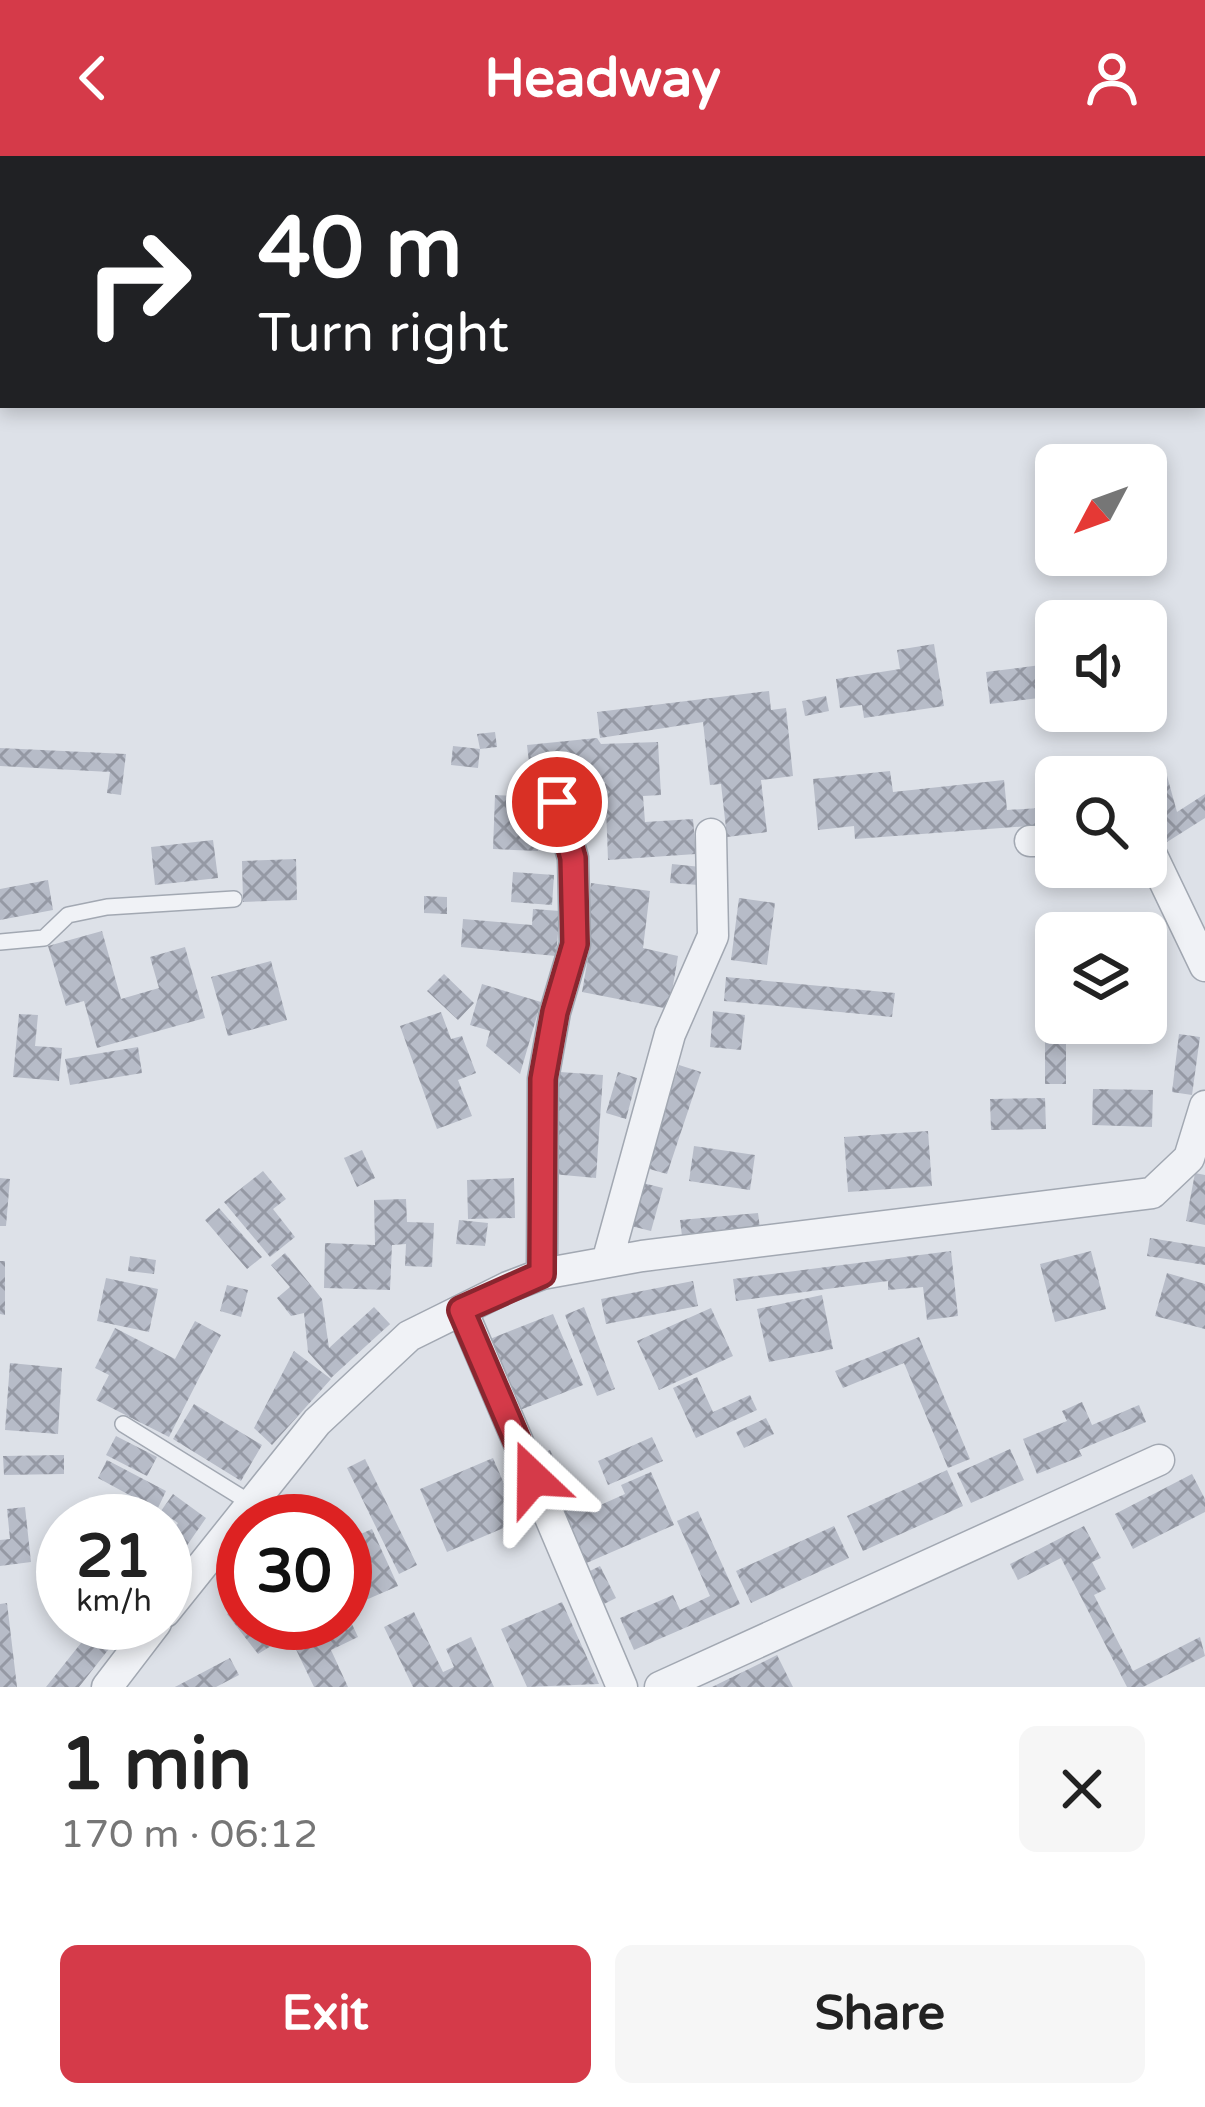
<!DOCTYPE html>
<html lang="en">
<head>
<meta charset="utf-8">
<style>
  body { margin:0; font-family:"Varela Round",sans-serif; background:#f6f6f6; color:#222; height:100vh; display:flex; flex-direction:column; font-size:45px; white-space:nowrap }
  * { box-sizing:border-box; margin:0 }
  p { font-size:39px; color:#767676 }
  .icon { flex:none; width:66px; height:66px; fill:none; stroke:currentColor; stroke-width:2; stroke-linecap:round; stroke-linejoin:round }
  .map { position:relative; height:1531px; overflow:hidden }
  .drawer { display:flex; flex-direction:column; background:#fff; flex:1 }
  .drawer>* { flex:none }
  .guide { position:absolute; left:0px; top:0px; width:1206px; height:252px; box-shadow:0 6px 18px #0003; background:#202124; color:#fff; overflow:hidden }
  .needle { width:78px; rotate:229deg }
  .fabs { position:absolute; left:1035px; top:288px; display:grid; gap:24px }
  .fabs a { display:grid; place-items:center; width:132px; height:132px; border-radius:18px; background:#fff; box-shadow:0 6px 18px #0003; font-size:60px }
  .speed { position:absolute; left:36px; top:1338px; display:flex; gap:24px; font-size:60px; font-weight:700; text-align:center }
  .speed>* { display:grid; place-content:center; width:156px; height:156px; border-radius:50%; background:#fff; box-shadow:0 6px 18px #0003; line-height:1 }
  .speed small { font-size:30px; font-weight:400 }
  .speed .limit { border:18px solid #d22; background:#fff; color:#111 }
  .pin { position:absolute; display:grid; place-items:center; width:102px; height:102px; color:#fff; margin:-51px; border:6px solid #fff; border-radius:50%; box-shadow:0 3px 12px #0007 }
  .me { position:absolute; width:132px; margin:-66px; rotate:337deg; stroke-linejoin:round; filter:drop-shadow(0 0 9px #0008) }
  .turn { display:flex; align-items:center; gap:42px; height:252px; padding:0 60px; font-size:54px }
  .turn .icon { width:156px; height:156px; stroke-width:2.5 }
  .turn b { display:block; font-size:84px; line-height:102px }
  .round { display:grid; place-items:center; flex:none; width:126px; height:126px; border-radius:18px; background:#f6f6f6 }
  .head { display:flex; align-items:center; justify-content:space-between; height:204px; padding:0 60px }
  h1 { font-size:72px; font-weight:700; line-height:90px }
  .primary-button { display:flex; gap:24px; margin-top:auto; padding:24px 60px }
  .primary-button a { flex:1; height:138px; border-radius:18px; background:#d53a49; color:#fff; font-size:48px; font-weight:700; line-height:138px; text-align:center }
  .primary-button a+a { background:#f6f6f6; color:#222 }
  header { display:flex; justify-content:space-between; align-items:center; height:156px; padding:0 60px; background:#d53a49; color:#fff; font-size:54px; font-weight:700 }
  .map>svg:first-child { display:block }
</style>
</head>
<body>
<header><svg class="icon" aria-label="back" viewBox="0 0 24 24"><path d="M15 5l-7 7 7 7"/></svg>Headway<svg class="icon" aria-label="person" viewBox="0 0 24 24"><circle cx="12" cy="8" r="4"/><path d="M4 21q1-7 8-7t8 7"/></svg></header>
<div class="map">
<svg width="1205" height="1531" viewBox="0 0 1205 1531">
  <defs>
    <pattern id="building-cross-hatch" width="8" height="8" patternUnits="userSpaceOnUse" patternTransform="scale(3)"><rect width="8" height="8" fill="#b7bcc8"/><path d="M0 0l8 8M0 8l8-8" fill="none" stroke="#9599a4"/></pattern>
  </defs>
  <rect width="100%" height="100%" fill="#dde1e8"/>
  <path fill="url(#building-cross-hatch)" d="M934 488 944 550 864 562 862 549 840 552 836 523 900 513 897 494Z
    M1056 507V540L990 548 986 516Z
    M769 535 771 554 786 552 793 620 761 624 767 676 727 681 721 628 710 629 703 566 600 582 597 556Z
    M826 540 829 555 805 560 802 545Z
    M495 576 497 591 480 593 477 578Z
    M597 582 601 588 658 586 661 639 643 640 645 666 693 663 696 698 608 704 605 626 532 633 527 589Z
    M453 590 480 593 478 612 451 609Z
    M0 592 126 598 121 639 107 637 110 616 0 610Z
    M1164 609 1177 656 1205 638V662L1167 686 1157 669 1146 672V621L1125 620Z
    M890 615 893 636 1004 624 1007 654 1056 651V668L855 683 854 670 818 674 813 623Z
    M495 639 541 641 538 695 493 693Z
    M213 684 218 722 155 729 151 691Z
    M296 703 297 744 243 746 242 705Z
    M672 708 701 711 699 729 670 727Z
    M513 716 554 719 552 749 511 746Z
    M48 724 53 754 0 764V733Z
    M591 727 650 735 643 792 678 800 669 853 582 836 591 785H584Z
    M424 740 447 741V758L424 757Z
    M739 742 775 747 767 809 731 804Z
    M533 753 560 755 556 800 461 791 463 763 532 769Z
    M102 775 121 843 159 832 150 801 185 791 205 862 97 892 84 845 66 850 48 790Z
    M271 805 287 864 228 880 211 821Z
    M444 818 474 847 458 864 427 835Z
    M726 821 895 837 892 861 724 845Z
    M482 828 541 846 520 918 486 890 490 875 470 869Z
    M1045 849H1056V867H1066V928H1045Z
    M713 855 745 859 741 894 710 891Z
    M441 856 451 883 462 880 476 917 458 924 472 960 437 973 400 870Z
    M19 858 38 859 35 890 62 892 59 925 13 921Z
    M1179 878 1200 881 1192 939 1172 936Z
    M138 891 142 917 70 929 65 903Z
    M679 909 701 916 667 1018 646 1012Z
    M560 916 603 919 596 1022 552 1018Z
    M618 916 637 922 626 963 606 957Z
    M1093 933 1153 934 1152 971 1092 969Z
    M1045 942 1046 973 991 974 990 943Z
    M928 975 932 1030 848 1036 844 981Z
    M694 990 755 999 750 1034 689 1025Z
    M362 994 375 1022 357 1031 344 1002Z
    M263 1015 286 1043 273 1053 295 1081 270 1101 224 1046Z
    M1195 1017 1205 1019V1069L1186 1065Z
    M0 1022 10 1023 6 1070H0Z
    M514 1022 515 1062 468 1063 467 1024Z
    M639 1026 663 1032 651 1075 627 1069Z
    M406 1043 407 1066 434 1067 432 1111 405 1110 406 1088 392 1089 390 1134 324 1132 325 1087 375 1089 374 1044Z
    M219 1052 262 1101 247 1113 205 1064Z
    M758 1057 760 1072 682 1080 680 1064Z
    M459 1064 488 1067 485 1090 456 1088Z
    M1150 1082 1205 1091V1109L1147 1100Z
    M951 1095 958 1160 927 1164 923 1131 888 1134V1125L736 1145 733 1123Z
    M1091 1095 1106 1153 1055 1166 1040 1108Z
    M285 1097 322 1143 329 1192 374 1151 390 1168 331 1222 308 1196 304 1157 291 1160 277 1142 290 1131 271 1109Z
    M130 1100 156 1104 154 1118 128 1115Z
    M0 1105H5V1159L0 1158Z
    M1167 1117 1205 1128V1173L1155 1160Z
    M106 1122 158 1133 149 1176 97 1165Z
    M693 1125 698 1150 606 1168 601 1143Z
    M227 1129 248 1134 241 1161 220 1155Z
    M822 1139 833 1193 769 1206 757 1153Z
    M584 1151 615 1233 597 1240 565 1159Z
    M711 1152 733 1200 659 1234 637 1185Z
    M553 1158 583 1229 520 1254 490 1183Z
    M195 1165 221 1179 169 1281 96 1244 109 1219 95 1212 115 1172 175 1203Z
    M919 1181 970 1303 948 1312 904 1207 843 1232 835 1215Z
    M294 1195 331 1223 272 1289 254 1272Z
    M10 1207 62 1212 58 1278 5 1274Z
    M697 1221 713 1256 750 1239 757 1254 696 1282 673 1232Z
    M1082 1246 1092 1269 1139 1249 1146 1266 1079 1294 1082 1300 1037 1318 1023 1283 1067 1265 1062 1255Z
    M194 1248 262 1289 241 1325 173 1283Z
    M766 1262 774 1278 744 1292 736 1276Z
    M116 1280 157 1301 147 1320 106 1299Z
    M652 1281 663 1305 608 1329 598 1305Z
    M1010 1293 1024 1324 971 1347 957 1317Z
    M550 1294 562 1319 547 1327 535 1301Z
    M64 1299V1318L4 1319 3 1300Z
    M493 1302 520 1365 447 1396 420 1333Z
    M365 1303 417 1409 399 1418 347 1312Z
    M107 1304 166 1335 157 1354 98 1322Z
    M947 1314 963 1350 863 1395 847 1360Z
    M651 1316 674 1369 582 1409 555 1350 580 1339 587 1355 625 1338 621 1329Z
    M1192 1318 1205 1343V1356L1133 1393 1115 1358Z
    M173 1338 206 1362 165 1421V1386L178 1367 161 1355Z
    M25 1351 31 1406 0 1410V1384L10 1383 7 1353Z
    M698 1355 740 1448 634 1494 620 1462 673 1439 680 1454 710 1440 677 1365Z
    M834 1370 849 1402 751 1447 736 1415Z
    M1084 1370 1101 1402 1092 1406 1106 1433 1094 1439 1133 1515 1200 1481 1205 1500 1143 1531H1127L1061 1402 1018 1424 1010 1408Z
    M372 1373 398 1430 345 1453 358 1481 331 1494 348 1531H314L289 1479 258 1498 227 1458 243 1446V1467H345V1431L351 1428 345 1415V1385Z
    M600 1410 616 1442 598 1451 582 1419Z
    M562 1446 599 1528 527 1531 501 1473Z
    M7 1447 17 1531H0V1448Z
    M414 1456 443 1516 454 1511 446 1493 471 1481 494 1531H413L384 1471Z
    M76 1467H114L123 1475 79 1531H46L89 1477Z
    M777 1499 793 1531H712Z
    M230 1502 239 1519 216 1531H175Z"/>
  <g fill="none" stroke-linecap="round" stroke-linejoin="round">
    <g stroke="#a2a8b2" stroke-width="18">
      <path id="lane" d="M0 786 44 782 68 759 107 751 234 743
        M123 1268 249 1346"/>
    </g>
    <g stroke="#a2a8b2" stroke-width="33">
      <path id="street" d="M1030 685H1056
        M1146 687 1205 810
        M607 1106 670 878 713 780 711 678
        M542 1118 543 923 555 856 575 788 573 702 557 646
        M462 1154 622 1531
        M165 1456 317 1266 409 1180 508 1131 542 1118 642 1100 1152 1037 1189 1002 1205 950
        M107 1531 156 1467
        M660 1531 1159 1304"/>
    </g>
    <use href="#lane" stroke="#f0f2f6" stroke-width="15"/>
    <use href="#street" stroke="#f0f2f6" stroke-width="30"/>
  </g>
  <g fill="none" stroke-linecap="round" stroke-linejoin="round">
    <g stroke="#8a262f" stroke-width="30">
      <path id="route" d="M533 1322 461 1154 542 1118 543 923 555 856 575 788 573 702 557 646"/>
    </g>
    <use href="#route" stroke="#d53a49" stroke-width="21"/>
  </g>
</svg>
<div class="fabs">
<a><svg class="needle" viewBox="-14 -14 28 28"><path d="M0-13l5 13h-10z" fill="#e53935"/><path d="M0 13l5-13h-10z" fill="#767676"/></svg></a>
<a><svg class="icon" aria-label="sound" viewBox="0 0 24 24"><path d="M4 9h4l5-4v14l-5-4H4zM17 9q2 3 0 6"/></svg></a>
<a><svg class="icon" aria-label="search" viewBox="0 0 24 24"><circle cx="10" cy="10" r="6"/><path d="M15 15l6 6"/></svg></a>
<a><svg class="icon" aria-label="layers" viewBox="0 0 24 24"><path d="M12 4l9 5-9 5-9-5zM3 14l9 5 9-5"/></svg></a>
</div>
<div class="speed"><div>21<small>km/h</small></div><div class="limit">30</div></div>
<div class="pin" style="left:557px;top:646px;background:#d93025"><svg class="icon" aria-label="arrive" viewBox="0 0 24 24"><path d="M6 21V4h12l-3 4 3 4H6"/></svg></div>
<svg class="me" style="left:533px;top:1322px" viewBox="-20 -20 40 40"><path d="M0-17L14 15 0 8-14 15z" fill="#d53a49" stroke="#fff" stroke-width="4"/></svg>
<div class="guide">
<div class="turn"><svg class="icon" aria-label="right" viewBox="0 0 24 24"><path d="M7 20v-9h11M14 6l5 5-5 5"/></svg><div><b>40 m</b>Turn right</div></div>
</div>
</div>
<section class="drawer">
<div class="head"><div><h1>1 min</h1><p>170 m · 06:12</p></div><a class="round"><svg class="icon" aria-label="close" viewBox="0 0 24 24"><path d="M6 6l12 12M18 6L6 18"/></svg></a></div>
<div class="primary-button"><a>Exit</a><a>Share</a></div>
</section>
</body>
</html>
